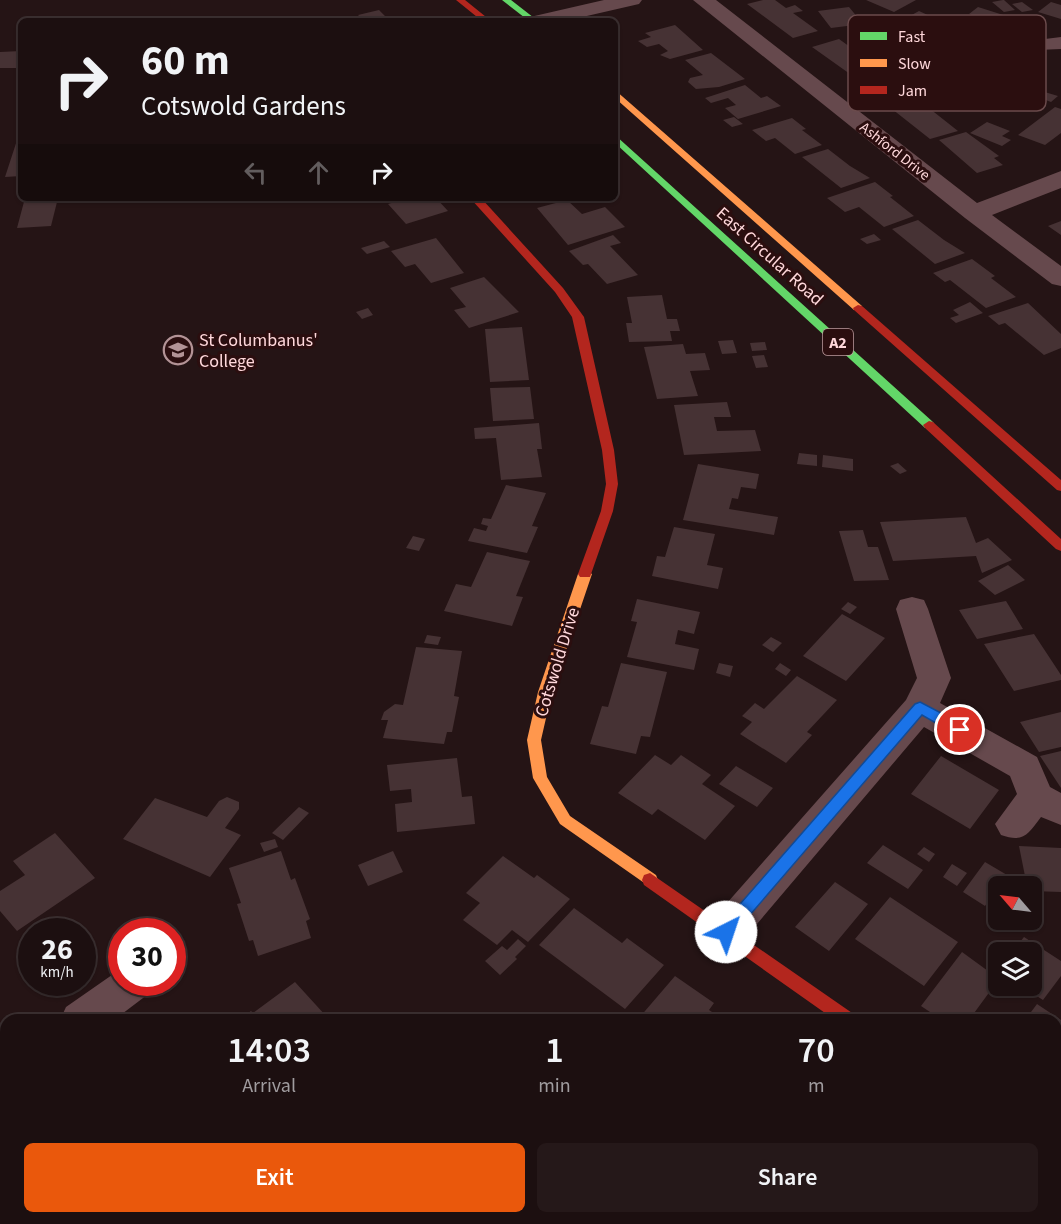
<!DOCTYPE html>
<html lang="en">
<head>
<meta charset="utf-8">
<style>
  body { margin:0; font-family:"Source Sans 3",sans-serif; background:#251819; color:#f1f3f6; height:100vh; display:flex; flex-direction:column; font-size:22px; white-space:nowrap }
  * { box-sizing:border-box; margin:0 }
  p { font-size:20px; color:#a09c9f }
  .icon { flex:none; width:33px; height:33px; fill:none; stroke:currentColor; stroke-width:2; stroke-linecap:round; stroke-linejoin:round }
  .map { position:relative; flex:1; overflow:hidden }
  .panel { position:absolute; left:0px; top:1014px; width:1062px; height:210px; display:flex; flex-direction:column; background:#1c0f10; border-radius:18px 18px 0 0; box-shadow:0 2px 4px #0004,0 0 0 2px #3a2f30 }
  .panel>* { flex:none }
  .top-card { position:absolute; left:18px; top:18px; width:600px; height:183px; border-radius:9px; box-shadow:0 2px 4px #0004,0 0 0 2px #3a2f30; background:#1c0f10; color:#f1f3f6; overflow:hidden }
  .needle { width:39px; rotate:298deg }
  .tools { position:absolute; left:988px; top:876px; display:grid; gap:12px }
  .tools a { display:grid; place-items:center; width:54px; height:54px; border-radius:9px; background:#1c0f10; box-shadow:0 2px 4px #0004,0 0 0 2px #3a2f30; font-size:30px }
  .speed { position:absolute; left:18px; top:918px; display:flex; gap:12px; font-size:30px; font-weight:700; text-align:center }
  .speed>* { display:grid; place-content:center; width:78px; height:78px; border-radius:50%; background:#1c0f10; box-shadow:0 2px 4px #0004,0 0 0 2px #3a2f30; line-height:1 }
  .speed small { font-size:15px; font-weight:400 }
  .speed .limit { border:9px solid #d22; background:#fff; color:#111 }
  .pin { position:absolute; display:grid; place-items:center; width:51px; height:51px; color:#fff; margin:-26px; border:3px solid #fff; border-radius:50%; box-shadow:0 2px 6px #0007 }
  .me { position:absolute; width:66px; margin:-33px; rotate:41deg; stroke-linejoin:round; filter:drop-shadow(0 0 4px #0008) }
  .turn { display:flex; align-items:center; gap:21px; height:126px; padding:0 24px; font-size:27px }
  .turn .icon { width:78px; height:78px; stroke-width:2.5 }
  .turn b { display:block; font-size:42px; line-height:51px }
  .lanes { display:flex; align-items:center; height:57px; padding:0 24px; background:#0003; justify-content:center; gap:30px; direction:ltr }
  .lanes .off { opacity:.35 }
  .eta { display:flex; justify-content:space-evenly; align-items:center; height:102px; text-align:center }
  .eta b { font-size:36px; font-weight:600; line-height:42px }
  .action { display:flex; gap:12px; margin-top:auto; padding:12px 24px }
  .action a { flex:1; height:69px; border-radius:9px; background:#ea580c; color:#fff; font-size:24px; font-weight:600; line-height:69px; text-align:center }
  .action a+a { background:#251819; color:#f1f3f6 }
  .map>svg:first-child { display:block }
</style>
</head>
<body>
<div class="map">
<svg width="1061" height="1224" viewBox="0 0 1061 1224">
  <rect width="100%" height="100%" fill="#251415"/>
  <path fill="#463234" d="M763 0H775L786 8 795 5 803 11 793 13 818 31 793 38 747 4Z
    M866 0H916L894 12Z
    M1003 0H1004L1015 10 1004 12 992 2Z
    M1022 2 1033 10 1022 12 1012 4Z
    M1051 2 1061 5V19L1038 12Z
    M849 7 863 24 831 28 818 11Z
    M978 7 1016 19 986 42 980 40 973 45 954 39 981 18 969 14Z
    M379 10 390 21H364L358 15Z
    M919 11 932 17 914 25 908 23 914 20 908 17Z
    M675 25 703 50 670 59 660 55 668 51 659 44 647 47 638 41 651 37 645 33Z
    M839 39 878 67 850 74 812 47Z
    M21 51 18 68H0V52Z
    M711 53 745 79 719 87 696 89 688 82 690 78 703 75 685 60Z
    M745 85 761 98 767 96 781 106 738 119 725 108 736 105 728 98 711 103 705 98Z
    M1038 90 1058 96 1051 102 1032 95Z
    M920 101 958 131 930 139 892 109Z
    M1055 107 1061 109V133L1045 145 1018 135Z
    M734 117 743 124 732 127 723 120Z
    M792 118 806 129 802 130 822 145 795 154 775 138 766 141 752 130Z
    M987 122 1010 131 1002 136 1011 140 1002 146 970 133Z
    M21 128V176L5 177Z
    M966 132 999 156 994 158 1003 165 977 173 939 140Z
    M828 149 850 166 870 178 841 188 802 157Z
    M875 182 893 196 890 197 914 216 884 227 859 207 845 212 827 198Z
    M25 198H58L51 226 17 228Z
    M89 198H155L154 201 87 202Z
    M395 198H436L448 211 406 224 388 204 398 201Z
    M567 200 582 214 605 207 625 227 568 245 537 208Z
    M918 220 944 240 965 253 935 264 892 229Z
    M1061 221V235L1048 226Z
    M874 234 881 240 867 244 860 239Z
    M613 235 621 243 610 246 638 275 607 284 588 264 583 265 569 251Z
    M436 238 464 273 431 283 415 264 405 267 391 251Z
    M384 241 390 247 367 254 361 248Z
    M972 259 995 276 991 278 1016 297 986 308 950 280 945 282 933 273Z
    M484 277 519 312 469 328 454 310 466 307 450 288Z
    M662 295 667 319H677L680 331H670L672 341 629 342 626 323H632L627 297Z
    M970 302 983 313 956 323 950 318 959 315 953 310Z
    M1028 303 1061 334V348L1044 355 1005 323 999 325 988 316Z
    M368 308 373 315 362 319 356 312Z
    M522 327 529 380 490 382 485 329Z
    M733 340 737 353 722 354 718 341Z
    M765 342 767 350 752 351 750 343Z
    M683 344 686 354 705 353 710 370 690 371 698 396 657 399 644 347Z
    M764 355 768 367 756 368 752 356Z
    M530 387 534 419 493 421 490 388Z
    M727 402 731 417H714L717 431 755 430 761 451 684 455 674 405Z
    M539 423 542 449H537L542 477 501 480 496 438 475 439 474 428Z
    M799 453 817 455V466L797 464Z
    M823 455 853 459V471L822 467Z
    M898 463 907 471 900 474 890 466Z
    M698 464 759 474 756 489 741 487 738 499 732 498 729 509 778 517 774 535 683 520Z
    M506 485 546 493 532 526 538 527 527 553 468 541 474 528 486 531 488 526 481 524 483 518 491 519Z
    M966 517 976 543 988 538 1012 560 982 573 976 556 893 561 880 522Z
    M674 527 715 534 707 565 723 568 718 589 652 576 657 556 665 557Z
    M863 530 868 547H878L889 580 854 581 839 531Z
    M413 536 425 539 419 551 406 548Z
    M487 552 530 561 516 596 523 597 512 626 444 611 456 584 471 587Z
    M1008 565 1025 580 995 595 978 581Z
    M637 599 700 612 694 634 678 630 675 644 699 649 694 670 627 657 637 622 631 621Z
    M1006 601 1023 629 977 639 959 610Z
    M848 602 857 607 850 614 841 609Z
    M842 614 885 638 846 681 803 656Z
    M1034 634 1061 675V680L1014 691 984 644Z
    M427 635 441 637 438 645 424 643Z
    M771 637 782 643 773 652 762 645Z
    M416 647 462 651 454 696 459 697 452 732H447L444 744 383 738 388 720H381L384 712 395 704 403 705Z
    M621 663 667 672 650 737 641 736 636 754 590 744 602 706 608 707Z
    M719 663 733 666 730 677 716 673Z
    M780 663 791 670 786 676 775 669Z
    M797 676 837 700 807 732 812 735 786 763 740 734 752 722 742 716 755 703 764 709Z
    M1061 712V747L1039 752 1020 722Z
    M1061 751V788L1040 756Z
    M655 755 671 765 681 755 711 775 702 784 735 806 705 840 658 809 652 815 618 793Z
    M941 756 999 790 970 829 911 794Z
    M457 758 462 797 472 796 475 824 397 832 395 804 412 802 411 789 390 791 387 765Z
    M736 766 773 788 757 807 719 784Z
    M227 797 239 802V809L225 828 241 835 210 877 123 839 155 798 207 817 219 801Z
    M299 807 309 813 283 840 272 833Z
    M55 833 95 878 17 931 0 911V891L25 875 13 861Z
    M275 839 278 847 264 852 260 843Z
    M883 845 923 870 908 889 867 863Z
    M1019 846 1061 848V892L1032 891V886H1027Z
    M924 847 935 854 929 862 917 854Z
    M281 851 291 880 295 878 310 919 306 921 311 938 258 956 253 940 249 941 237 904 241 903 229 868Z
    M393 851 403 872 368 886 358 865Z
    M503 856 534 878 537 875 570 899 528 942 512 930 497 945 463 920 480 903 466 893Z
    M985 862 1007 875 985 906 963 892Z
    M952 864 967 873 957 886 943 877Z
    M835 882 868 904 829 951 795 927Z
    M890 897 958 942 924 986 855 939Z
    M574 908 622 943 627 938 664 965 625 1009 539 945Z
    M1024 937 1061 961V976L1043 1000 1021 986H1032V952H1012Z
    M518 939 526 946 515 957 517 959 500 975 485 961 502 946 507 950Z
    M962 952 999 979 969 1020H942L921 1006Z
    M675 976 714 1003 709 1010 724 1020H643L639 1018Z
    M295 982 326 1016 321 1020H238L251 1011 253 1013Z
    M1037 1004 1061 1020V1053L1056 1060V1020H1025Z
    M63 1218H105L98 1224H67Z
    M466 1218H647L653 1224H471Z
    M888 1218H984L980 1224H895Z"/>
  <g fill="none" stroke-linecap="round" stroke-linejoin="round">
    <path fill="#66494d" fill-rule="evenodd" d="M256 1218H285L283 1224H254Z"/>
    <path fill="#66494d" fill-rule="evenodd" d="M604 0H642L639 4 565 21H526L530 17Z
      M693 0H716L977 203 1061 171V188L992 215 1061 266V286L1052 284 965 218Z
      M1061 37V49L1037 50 1034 45 1037 40Z
      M912 597 924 600 928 609 951 678 940 703 1037 757 1050 787 1061 793V825L1041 817C1028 834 1024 843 1001 835L995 824 1017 794 1010 776 924 727 740 944 726 949 712 944 706 932 712 920 906 700 917 678 896 609 900 600Z
      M122 968V982H153L147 995 114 1020H60L66 1007Z
      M6 1054V1096L0 1098V1056Z
      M1056 1146 1061 1148V1194L1056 1192Z"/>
    <path fill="#63d668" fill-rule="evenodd" d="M502 0H511L538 21H529Z
      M615 135 933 422 935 425 933 428H925L615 143Z"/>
    <path fill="#ff974d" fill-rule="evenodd" d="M615 90 862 306V310H854L615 98Z
      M585 569 592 574 552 692 541 740 547 777 570 816 656 875 658 880 656 885 650 887 560 824 533 778 527 740 538 692 578 574Z"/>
    <path fill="#b3261e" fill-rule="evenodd" d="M456 0H465L491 21H482Z
      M470 198H481L563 288 584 317 614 450 618 484 613 511 590 577H580L578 574 601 511 606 484 602 450 572 317 555 292Z
      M858 305 862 306 1061 480V491L1057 490 854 310 853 308Z
      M929 421 933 422 1061 539V551L1056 549 925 428 923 425Z
      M650 873 855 1015 857 1020H835L644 885 642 880 644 875Z"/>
  </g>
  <path fill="#1a73e8" stroke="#114b97" stroke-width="1.5" d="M920 702 966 726 968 730 966 734H955L922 715 731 937H720L717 932 720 927 915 704Z"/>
  <defs>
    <g id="school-ring" transform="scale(1.5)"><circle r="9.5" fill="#2b0e0f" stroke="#b39396" stroke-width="1.5"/><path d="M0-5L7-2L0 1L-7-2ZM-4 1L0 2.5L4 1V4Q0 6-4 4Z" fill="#b39396"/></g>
  </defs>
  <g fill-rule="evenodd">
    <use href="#school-ring" x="178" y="350"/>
  </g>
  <g text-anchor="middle" stroke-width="6" stroke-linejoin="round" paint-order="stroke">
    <g font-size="15" fill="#ffd8db" stroke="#2b0e0f">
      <text transform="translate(895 151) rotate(38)" y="5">Ashford Drive</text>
    </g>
    <rect fill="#2b0e0f" stroke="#bf9b9e" stroke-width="1.5" x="823" y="329" width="30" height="26" rx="4.5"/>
    <g font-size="16" font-weight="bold" fill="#ffd8db">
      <text x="838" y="348">A2</text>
    </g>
    <g font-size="18" fill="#ffd8db" stroke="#2b0e0f">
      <text transform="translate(770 256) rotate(42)" y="6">East Circular Road</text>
      <text transform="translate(557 662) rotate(-73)" y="6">Cotswold Drive</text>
    </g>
    <g font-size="18" fill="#ffd8db" stroke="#2b0e0f" text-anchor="start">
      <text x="199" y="346">St Columbanus'<tspan x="199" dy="21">College</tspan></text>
    </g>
  </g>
  <rect x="848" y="15" width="198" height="96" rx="9" fill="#2b0e0f" stroke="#6b4b4c" stroke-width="1.5"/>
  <rect x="860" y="32" width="27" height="8" fill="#63d668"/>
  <rect x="860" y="59" width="27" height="8" fill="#ff974d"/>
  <rect x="860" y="86" width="27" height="8" fill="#b3261e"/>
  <g font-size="16" fill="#ffd8db">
    <text x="898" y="42">Fast</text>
    <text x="898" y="69">Slow</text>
    <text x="898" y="96">Jam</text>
  </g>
</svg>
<div class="tools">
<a><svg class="needle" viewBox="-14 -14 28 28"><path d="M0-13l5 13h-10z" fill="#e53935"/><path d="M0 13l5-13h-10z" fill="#a09c9f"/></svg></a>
<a><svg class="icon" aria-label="layers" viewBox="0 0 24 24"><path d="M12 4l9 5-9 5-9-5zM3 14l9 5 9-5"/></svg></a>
</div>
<div class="speed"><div>26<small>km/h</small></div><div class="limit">30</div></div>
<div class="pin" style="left:960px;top:730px;background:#d93025"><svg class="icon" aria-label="arrive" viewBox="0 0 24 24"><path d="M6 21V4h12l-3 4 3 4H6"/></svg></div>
<svg class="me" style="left:726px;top:932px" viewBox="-20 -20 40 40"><circle r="19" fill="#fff"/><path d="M0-13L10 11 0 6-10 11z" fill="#1a73e8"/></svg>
<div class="top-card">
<div class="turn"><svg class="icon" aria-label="right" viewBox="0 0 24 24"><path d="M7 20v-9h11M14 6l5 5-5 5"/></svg><div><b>60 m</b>Cotswold Gardens</div></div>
<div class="lanes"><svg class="icon off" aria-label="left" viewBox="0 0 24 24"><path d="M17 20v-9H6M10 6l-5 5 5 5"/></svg><svg class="icon off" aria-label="ahead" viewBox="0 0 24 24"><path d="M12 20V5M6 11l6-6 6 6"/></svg><svg class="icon" aria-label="right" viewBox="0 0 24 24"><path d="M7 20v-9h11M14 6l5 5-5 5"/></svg></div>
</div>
<section class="panel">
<div class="eta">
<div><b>14:03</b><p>Arrival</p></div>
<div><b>1</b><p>min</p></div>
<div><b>70</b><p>m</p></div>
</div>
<div class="action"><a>Exit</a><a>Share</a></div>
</section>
</div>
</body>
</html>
